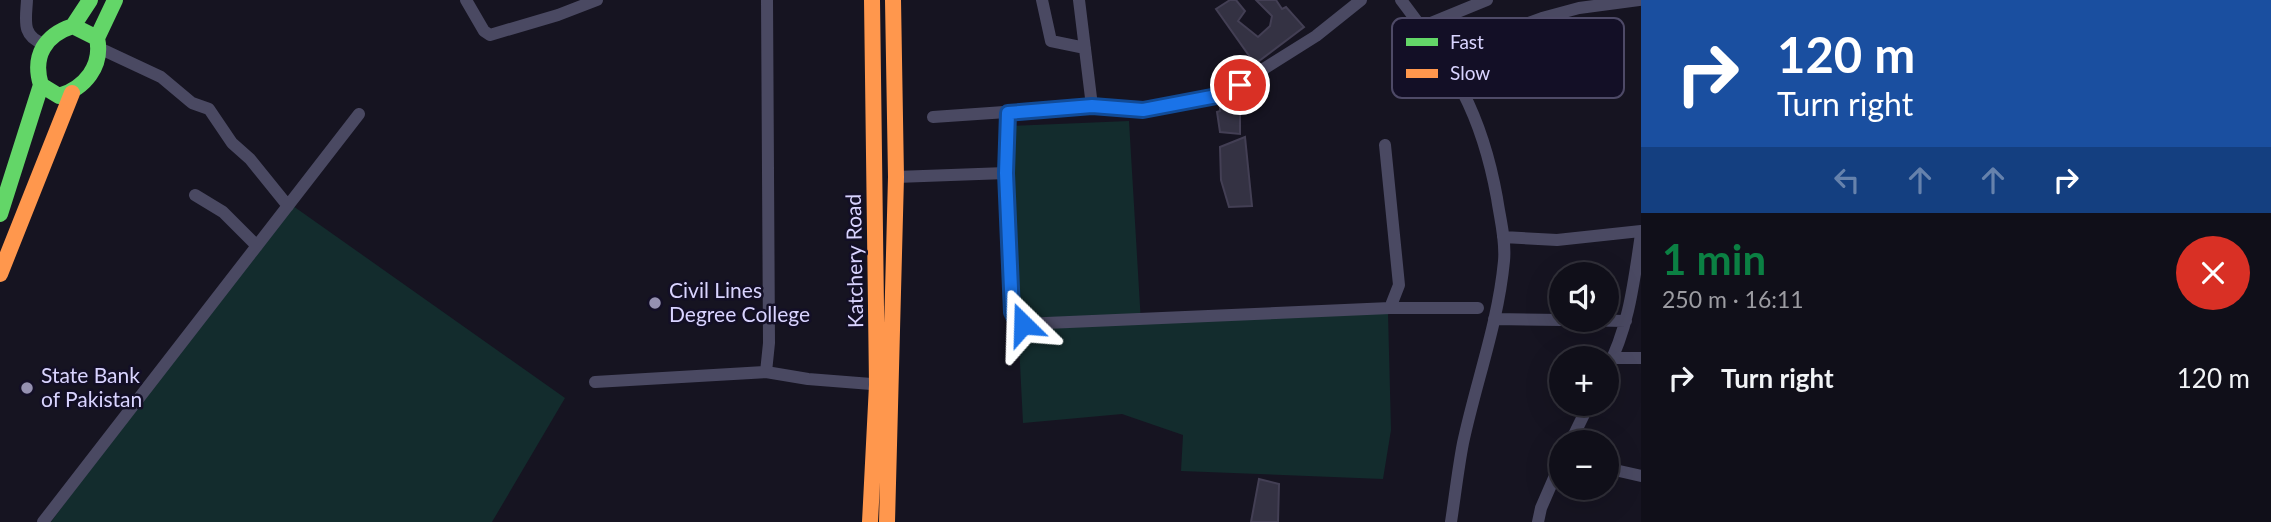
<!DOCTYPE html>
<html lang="en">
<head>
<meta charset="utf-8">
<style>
  body { margin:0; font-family:Lato,sans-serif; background:#191822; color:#f1f3f6; height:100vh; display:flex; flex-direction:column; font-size:26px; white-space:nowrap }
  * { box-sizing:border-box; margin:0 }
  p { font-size:23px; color:#9c9ca2 }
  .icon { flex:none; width:38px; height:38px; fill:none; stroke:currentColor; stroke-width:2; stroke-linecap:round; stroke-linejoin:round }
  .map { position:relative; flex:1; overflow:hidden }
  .panel { display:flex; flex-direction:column; background:#100f19; width:630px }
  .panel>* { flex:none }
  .hud { background:#1a4fa0; color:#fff; overflow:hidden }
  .buttons { position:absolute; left:1549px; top:262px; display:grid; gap:14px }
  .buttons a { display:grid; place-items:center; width:70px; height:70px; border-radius:50%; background:#100f19; box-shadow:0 7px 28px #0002,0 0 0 2px #302f38; font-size:35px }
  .pin { position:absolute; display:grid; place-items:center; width:60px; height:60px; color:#fff; margin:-30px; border:4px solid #fff; border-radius:50%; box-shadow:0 2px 7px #0007 }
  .me { position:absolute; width:77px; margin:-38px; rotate:338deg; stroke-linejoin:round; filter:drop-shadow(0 0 5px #0008) }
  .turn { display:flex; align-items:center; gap:24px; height:147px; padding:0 21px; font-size:32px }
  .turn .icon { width:91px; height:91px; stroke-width:2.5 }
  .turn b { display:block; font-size:49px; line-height:60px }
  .lanes { display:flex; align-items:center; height:66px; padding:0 21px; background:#0003; justify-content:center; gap:35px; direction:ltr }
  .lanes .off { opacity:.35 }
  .round { display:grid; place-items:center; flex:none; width:74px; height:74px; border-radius:37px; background:#191822 }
  .headline { display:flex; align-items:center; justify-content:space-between; height:119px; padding:0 21px }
  h1 { font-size:42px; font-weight:700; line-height:52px; color:#0b8043 }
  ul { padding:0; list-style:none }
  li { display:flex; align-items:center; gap:21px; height:91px; padding:0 21px }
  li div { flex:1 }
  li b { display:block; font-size:26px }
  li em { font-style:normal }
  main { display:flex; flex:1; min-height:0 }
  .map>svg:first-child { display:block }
</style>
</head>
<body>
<main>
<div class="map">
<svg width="1641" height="522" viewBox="0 0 1641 522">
  <rect width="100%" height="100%" fill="#161421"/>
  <path fill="#132c2d" d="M1129 121 1141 323 1388 313 1391 430 1383 479 1181 471 1183 435 1122 414 1023 423 1008 126Z
    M286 201 565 398 492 522H51Z"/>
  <path fill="#343243" stroke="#433f54" stroke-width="2" d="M1230 0H1236L1245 11 1238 21 1258 37 1270 26 1272 16 1256 0H1276L1282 9 1286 7 1304 27 1255 64 1216 9Z
    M1240 103V134L1220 132 1217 112 1220 111V104Z
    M1245 137 1252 206 1229 207 1221 180 1220 147Z
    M1259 479 1279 484 1278 522H1251Z"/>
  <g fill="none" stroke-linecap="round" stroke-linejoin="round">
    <path stroke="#4a4962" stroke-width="12" d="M27 0C26 20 21 36 44 44
      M466 0 484 31 490 35 558 15 597 0
      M1042 0 1051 41 1085 48
      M1079 0 1092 106
      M1401 0C1454 70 1481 110 1497 198 1500 219 1506 240 1504 261 1498 324 1476 382 1463 443 1458 469 1455 496 1451 522
      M1421 27 1487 0
      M99 48 161 77 192 103 209 109 232 143 250 159 288 206
      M1443 55 1542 18 1579 8 1639 0
      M1008 113 1006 173 1012 312 1016 320 1023 324 1390 308H1478
      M933 117 1092 106 1143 110 1222 95 1316 36 1361 0
      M1385 145 1399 285 1390 308
      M896 177 1006 173
      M195 195 223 212 257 246
      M1503 237 1557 240 1641 231
      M1494 319 1561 320
      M1568 320 1626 321
      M1613 358H1641
      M1606 371C1629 328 1634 281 1641 234
      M766 372 769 343 767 0
      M595 382 766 372 808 379 884 385
      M1570 443 1589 404
      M1606 468 1641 476
      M43 522 359 114
      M1538 522 1541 508 1561 462"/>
    <path stroke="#63d668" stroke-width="16" d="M73 26 90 0
      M73 26 97 38C103 66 85 88 59 96L41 85C32 56 45 35 73 26Z
      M97 38 115 0
      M0 214 41 85"/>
    <path stroke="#ff974d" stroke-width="16" d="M0 274 72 93
      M870 522 877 385 872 0
      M887 522 896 177 893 0"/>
  </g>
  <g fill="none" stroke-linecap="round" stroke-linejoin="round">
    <g stroke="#114b97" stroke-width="18">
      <path id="route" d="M1023 324 1016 320 1012 312 1006 173 1008 113 1092 106 1143 110 1222 95 1240 85"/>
    </g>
    <use href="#route" stroke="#1a73e8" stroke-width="12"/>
  </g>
  <g fill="#9591b1" stroke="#130f26" stroke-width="2.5">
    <circle cx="655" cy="303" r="7"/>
    <circle cx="27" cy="388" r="7"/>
  </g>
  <g text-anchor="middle" stroke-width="5" stroke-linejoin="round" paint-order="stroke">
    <g font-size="21" fill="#d9d4ff" stroke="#130f26">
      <text transform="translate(855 261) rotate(-91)" y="7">Katchery Road</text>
    </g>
    <g font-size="21" fill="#d9d4ff" stroke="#130f26" text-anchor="start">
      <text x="669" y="298">Civil Lines<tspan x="669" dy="24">Degree College</tspan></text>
      <text x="41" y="383">State Bank<tspan x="41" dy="24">of Pakistan</tspan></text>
    </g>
  </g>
  <rect x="1392" y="18" width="232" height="80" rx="10" fill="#130f26" stroke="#4e4a67" stroke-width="2"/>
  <rect x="1406" y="38" width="32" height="8" fill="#63d668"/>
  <rect x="1406" y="69" width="32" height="9" fill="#ff974d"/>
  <g font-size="19" fill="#d9d4ff">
    <text x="1450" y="49">Fast</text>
    <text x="1450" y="80">Slow</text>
  </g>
</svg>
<div class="buttons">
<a><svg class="icon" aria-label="sound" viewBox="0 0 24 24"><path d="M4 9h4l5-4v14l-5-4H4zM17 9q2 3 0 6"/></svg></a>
<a>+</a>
<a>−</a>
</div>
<div class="pin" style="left:1240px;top:85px;background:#d93025"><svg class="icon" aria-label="arrive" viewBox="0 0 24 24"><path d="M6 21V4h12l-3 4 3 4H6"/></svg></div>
<svg class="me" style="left:1023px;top:324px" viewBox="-20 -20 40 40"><path d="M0-17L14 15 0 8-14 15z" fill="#1a73e8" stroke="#fff" stroke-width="4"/></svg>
</div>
<section class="panel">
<div class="hud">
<div class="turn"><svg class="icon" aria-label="right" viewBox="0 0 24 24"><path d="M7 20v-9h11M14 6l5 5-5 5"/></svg><div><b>120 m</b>Turn right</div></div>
<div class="lanes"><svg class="icon off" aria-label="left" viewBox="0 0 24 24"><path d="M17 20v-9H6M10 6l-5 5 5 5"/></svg><svg class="icon off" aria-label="ahead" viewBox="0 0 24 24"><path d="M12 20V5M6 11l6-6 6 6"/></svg><svg class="icon off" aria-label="ahead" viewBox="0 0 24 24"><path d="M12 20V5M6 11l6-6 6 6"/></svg><svg class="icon" aria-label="right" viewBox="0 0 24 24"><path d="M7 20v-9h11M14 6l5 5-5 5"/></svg></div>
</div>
<div class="headline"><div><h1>1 min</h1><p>250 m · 16:11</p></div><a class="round" style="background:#d93025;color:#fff"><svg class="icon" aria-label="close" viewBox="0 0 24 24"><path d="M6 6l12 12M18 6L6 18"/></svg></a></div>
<ul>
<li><svg class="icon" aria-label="right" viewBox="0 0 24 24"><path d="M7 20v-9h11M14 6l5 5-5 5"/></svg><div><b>Turn right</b></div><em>120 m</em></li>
</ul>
</section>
</main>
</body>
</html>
